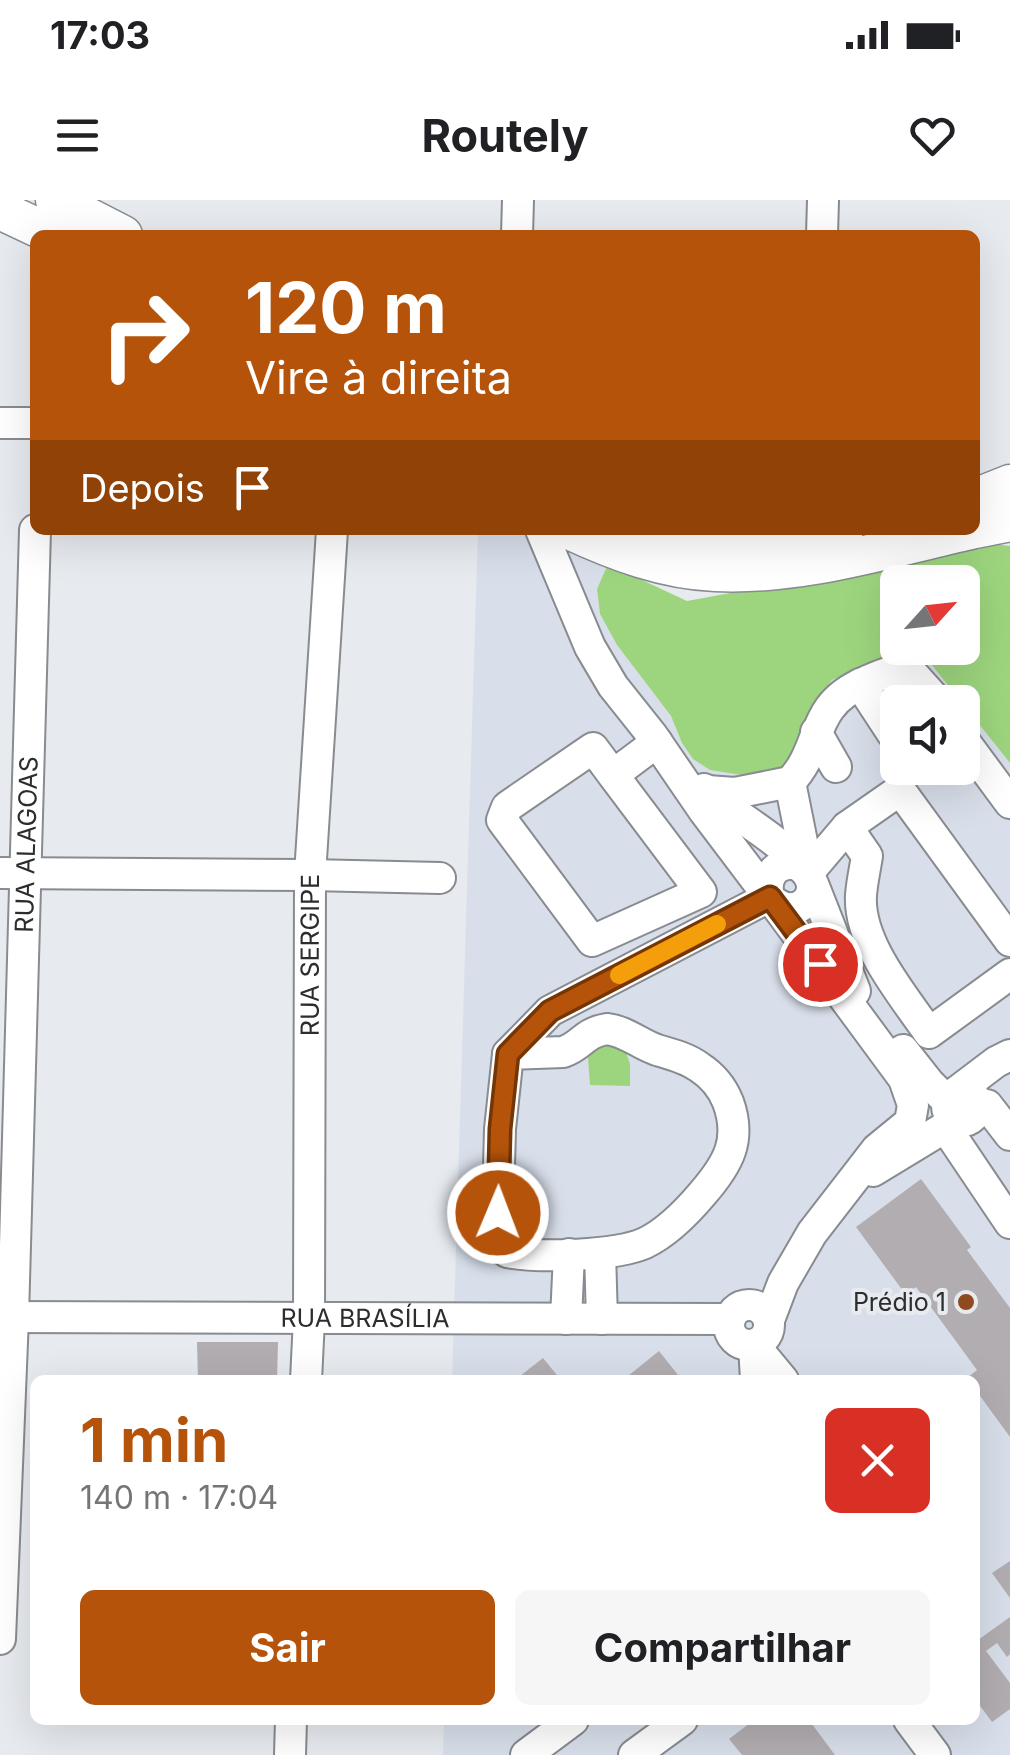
<!DOCTYPE html>
<html lang="pt">
<head>
<meta charset="utf-8">
<style>
  body { margin:0; font-family:Inter,sans-serif; background:#f6f6f6; color:#202124; height:100vh; display:flex; flex-direction:column; font-size:38px; white-space:nowrap }
  * { box-sizing:border-box; margin:0 }
  p { font-size:32px; color:#757577 }
  .icon { flex:none; width:55px; height:55px; fill:none; stroke:currentColor; stroke-width:2; stroke-linecap:round; stroke-linejoin:round }
  .map { position:relative; flex:1; overflow:hidden }
  .sheet { position:absolute; left:30px; top:1175px; width:950px; height:350px; display:flex; flex-direction:column; background:#fff; border-radius:15px; box-shadow:0 10px 40px #0002 }
  .sheet>* { flex:none }
  .hud { position:absolute; left:30px; top:30px; width:950px; height:305px; border-radius:15px; box-shadow:0 10px 40px #0002; background:#b45309; color:#fff; overflow:hidden }
  .needle { width:65px; rotate:63deg }
  .controls { position:absolute; left:880px; top:365px; display:grid; gap:20px }
  .controls a { display:grid; place-items:center; width:100px; height:100px; border-radius:15px; background:#fff; box-shadow:0 10px 40px #0002; font-size:50px }
  .pin { position:absolute; display:grid; place-items:center; width:85px; height:85px; color:#fff; margin:-42px; border:5px solid #fff; border-radius:50%; box-shadow:0 2px 10px #0007 }
  .me { position:absolute; width:110px; margin:-55px; rotate:1deg; stroke-linejoin:round; filter:drop-shadow(0 0 8px #0008) }
  .turn { display:flex; align-items:center; gap:35px; height:210px; padding:0 50px; font-size:45px }
  .turn .icon { width:130px; height:130px; stroke-width:2.5 }
  .turn b { display:block; font-size:70px; line-height:85px }
  .then { display:flex; align-items:center; height:95px; padding:0 50px; background:#0003; gap:20px; font-size:38px }
  .round { display:grid; place-items:center; flex:none; width:105px; height:105px; border-radius:15px; background:#f6f6f6 }
  .summary { display:flex; align-items:center; justify-content:space-between; height:170px; padding:0 50px }
  h1 { font-size:60px; font-weight:700; line-height:75px; color:#b45309 }
  .button { display:flex; gap:20px; margin-top:auto; padding:20px 50px }
  .button a { flex:1; height:115px; border-radius:15px; background:#b45309; color:#fff; font-size:40px; font-weight:700; line-height:115px; text-align:center }
  .button a+a { background:#f6f6f6; color:#202124 }
  .status { display:flex; justify-content:space-between; align-items:center; height:70px; padding:0 50px; background:#fff; direction:ltr }
  .status svg { height:28px; fill:currentColor }
  header { display:flex; justify-content:space-between; align-items:center; height:130px; padding:0 50px; background:#fff; font-size:45px; font-weight:700 }
  .map>svg:first-child { display:block }
</style>
</head>
<body>
<div class="status"><b>17:03</b><svg viewBox="0 0 49 12"><path d="M0 12V9h3v3zM5 12V6h3v6zM10 12V3h3v9zM15 12V0h3v12zM26 1h20v11H26zM47 4h2v5h-2z"/></svg></div>
<header><svg class="icon" aria-label="menu" viewBox="0 0 24 24"><path d="M4 6h16M4 12h16M4 18h16"/></svg>Routely<svg class="icon" aria-label="heart" viewBox="0 0 24 24"><path d="M12 20l-8-8c-3-5 5-10 8-4 3-6 11-1 8 4z"/></svg></header>
<div class="map">
<svg width="1010" height="1555" viewBox="0 0 1010 1555">
  <rect width="100%" height="100%" fill="#e7eaef"/>
  <path fill="#d8dfea" fill-rule="evenodd" d="M478 330H524L608 364 597 389 600 414 617 445 671 516 682 543 798 548 811 509 832 480 885 458 913 457 931 464 1010 563V1555H443L444 1520H975V1180H452ZM898 502H962V568H898Z"/>
  <path fill="#9dd57e" fill-rule="evenodd" d="M994 344 1010 346V563L931 464 913 457 885 458 832 480 811 509 798 548 783 569 748 576 710 570 693 559 682 543 671 516 617 445 600 414 597 389 608 364 687 401ZM898 382H962V448H898Z
    M591 842 623 843 630 864V886L590 885 588 858Z"/>
  <path fill="#b1adb1" d="M921 979 971 1047 967 1050 1010 1108V1237L975 1189V1180H968L967 1178 977 1170 947 1129 916 1087 906 1095 856 1027Z
    M197 1142H278L277 1180H198Z
    M659 1151 682 1180H623Z
    M543 1158 561 1180H515Z
    M1010 1361V1398L992 1373Z
    M1010 1417V1454L1007 1457 997 1443 986 1451 1010 1483V1509L992 1522 975 1499V1436L978 1440Z
    M754 1520H809L835 1555H742L729 1539Z"/>
  <g fill="none" stroke-linecap="round" stroke-linejoin="round">
    <g stroke="#888b8f" stroke-width="34">
      <g id="minor">
        <path d="M517 35 518 0"/>
        <path d="M822 35 823 0"/>
        <path d="M0 223H35"/>
        <path d="M541 330 590 447 613 486 652 535 704 611 769 697C798 729 833 685 796 664 775 662 764 677 769 697"/>
        <path d="M860 484 892 533"/>
        <path d="M816 532 836 567"/>
        <path d="M962 538 1010 603"/>
        <path d="M613 575 701 692 592 741 502 620 507 607 593 548 613 575 657 542"/>
        <path d="M790 582 808 672"/>
        <path d="M704 589C736 617 775 636 804 668"/>
        <path d="M707 591 735 593 790 582C824 547 808 506 865 482 883 474 892 469 911 472L938 502"/>
        <path d="M847 627 867 656C865 669 862 682 861 695 858 743 903 795 929 833L1010 774"/>
        <path d="M0 673 310 675 440 678"/>
        <path d="M808 673 847 627 900 590 1010 741"/>
        <path d="M813 684 855 791"/>
        <path d="M607 829C626 831 639 844 657 850 671 854 687 858 699 867 713 876 722 887 728 902 742 940 728 964 703 993 687 1012 668 1032 645 1043 616 1056 539 1058 507 1052L497 1042 500 929 508 854 563 852C582 846 583 833 607 829Z"/>
        <path d="M903 850 929 883 947 901"/>
        <path d="M508 854 550 811 769 697"/>
        <path d="M959 890 996 862 1010 855"/>
        <circle cx="962" cy="906" r="15"/>
        <path d="M987 905 1010 935"/>
        <path d="M946 928 1010 1023"/>
        <path d="M873 971 957 920"/>
        <path d="M600 1053 602 1119"/>
        <circle cx="749" cy="1125" r="20"/>
        <path id="s1" d="M0 1117 730 1119"/>
        <path d="M566 1119 569 1054"/>
        <path d="M769 1120 783 1083 812 1033 877 949 910 922 913 905 904 879 775 704"/>
        <path id="s2" d="M306 1180 309 1119 310 675 332 330"/>
        <path d="M756 1180 754 1145 783 1180"/>
        <path id="s3" d="M0 1439 13 1117 35 330"/>
        <path d="M909 1520 935 1555"/>
        <path d="M290 1555 291 1520"/>
        <path d="M526 1555 573 1520"/>
        <path d="M634 1555 682 1520"/>
      </g>
    </g>
    <g stroke="#888b8f" stroke-width="41">
      <path id="major" d="M55 0 123 35
        M0 10 53 35
        M975 298 1010 284
        M975 329 1010 322
        M569 330C614 351 664 370 715 372 803 376 886 349 971 330
        M633 330C696 351 778 350 843 335"/>
    </g>
    <use href="#minor" stroke="#fff" stroke-width="30"/>
    <use href="#major" stroke="#fff" stroke-width="38"/>
  </g>
  <g fill="none" stroke-linecap="round" stroke-linejoin="round">
    <g stroke="#753606" stroke-width="25">
      <path id="route" d="M498 1013 500 929 508 854 550 811 770 697 820 764"/>
    </g>
    <use href="#route" stroke="#b45309" stroke-width="18"/>
    <path stroke="#f59e0b" stroke-width="18" d="M619 775 717 724"/>
  </g>
  <circle fill="#8f4a20" stroke="#e7eaef" stroke-width="4" cx="966" cy="1102" r="10"/>
  <g text-anchor="middle" stroke-width="8" stroke-linejoin="round" paint-order="stroke">
    <g font-size="25" fill="#2c2d2f" stroke="#e7eaef">
      <text dy="9" stroke="none"><textPath href="#s3" startOffset="795">RUA ALAGOAS</textPath></text>
      <text dy="9" stroke="none"><textPath href="#s2" startOffset="425">RUA SERGIPE</textPath></text>
      <text dy="9" stroke="none"><textPath href="#s1" startOffset="365">RUA BRASÍLIA</textPath></text>
    </g>
    <g font-size="25" fill="#2c2d2f" stroke="#e7eaef" text-anchor="end">
      <text x="946" y="1111">Prédio 1</text>
    </g>
  </g>
</svg>
<div class="controls">
<a><svg class="needle" viewBox="-14 -14 28 28"><path d="M0-13l5 13h-10z" fill="#e53935"/><path d="M0 13l5-13h-10z" fill="#757577"/></svg></a>
<a><svg class="icon" aria-label="sound" viewBox="0 0 24 24"><path d="M4 9h4l5-4v14l-5-4H4zM17 9q2 3 0 6"/></svg></a>
</div>
<div class="pin" style="left:820px;top:764px;background:#d93025"><svg class="icon" aria-label="arrive" viewBox="0 0 24 24"><path d="M6 21V4h12l-3 4 3 4H6"/></svg></div>
<svg class="me" style="left:498px;top:1013px" viewBox="-20 -20 40 40"><circle r="17" fill="#b45309" stroke="#fff" stroke-width="3"/><path d="M0-11L8 9 0 5-8 9z" fill="#fff"/></svg>
<div class="hud">
<div class="turn"><svg class="icon" aria-label="right" viewBox="0 0 24 24"><path d="M7 20v-9h11M14 6l5 5-5 5"/></svg><div><b>120 m</b>Vire à direita</div></div>
<div class="then">Depois<svg class="icon" aria-label="arrive" viewBox="0 0 24 24"><path d="M6 21V4h12l-3 4 3 4H6"/></svg></div>
</div>
<section class="sheet">
<div class="summary"><div><h1>1 min</h1><p>140 m · 17:04</p></div><a class="round" style="background:#d93025;color:#fff"><svg class="icon" aria-label="close" viewBox="0 0 24 24"><path d="M6 6l12 12M18 6L6 18"/></svg></a></div>
<div class="button"><a>Sair</a><a>Compartilhar</a></div>
</section>
</div>
</body>
</html>
